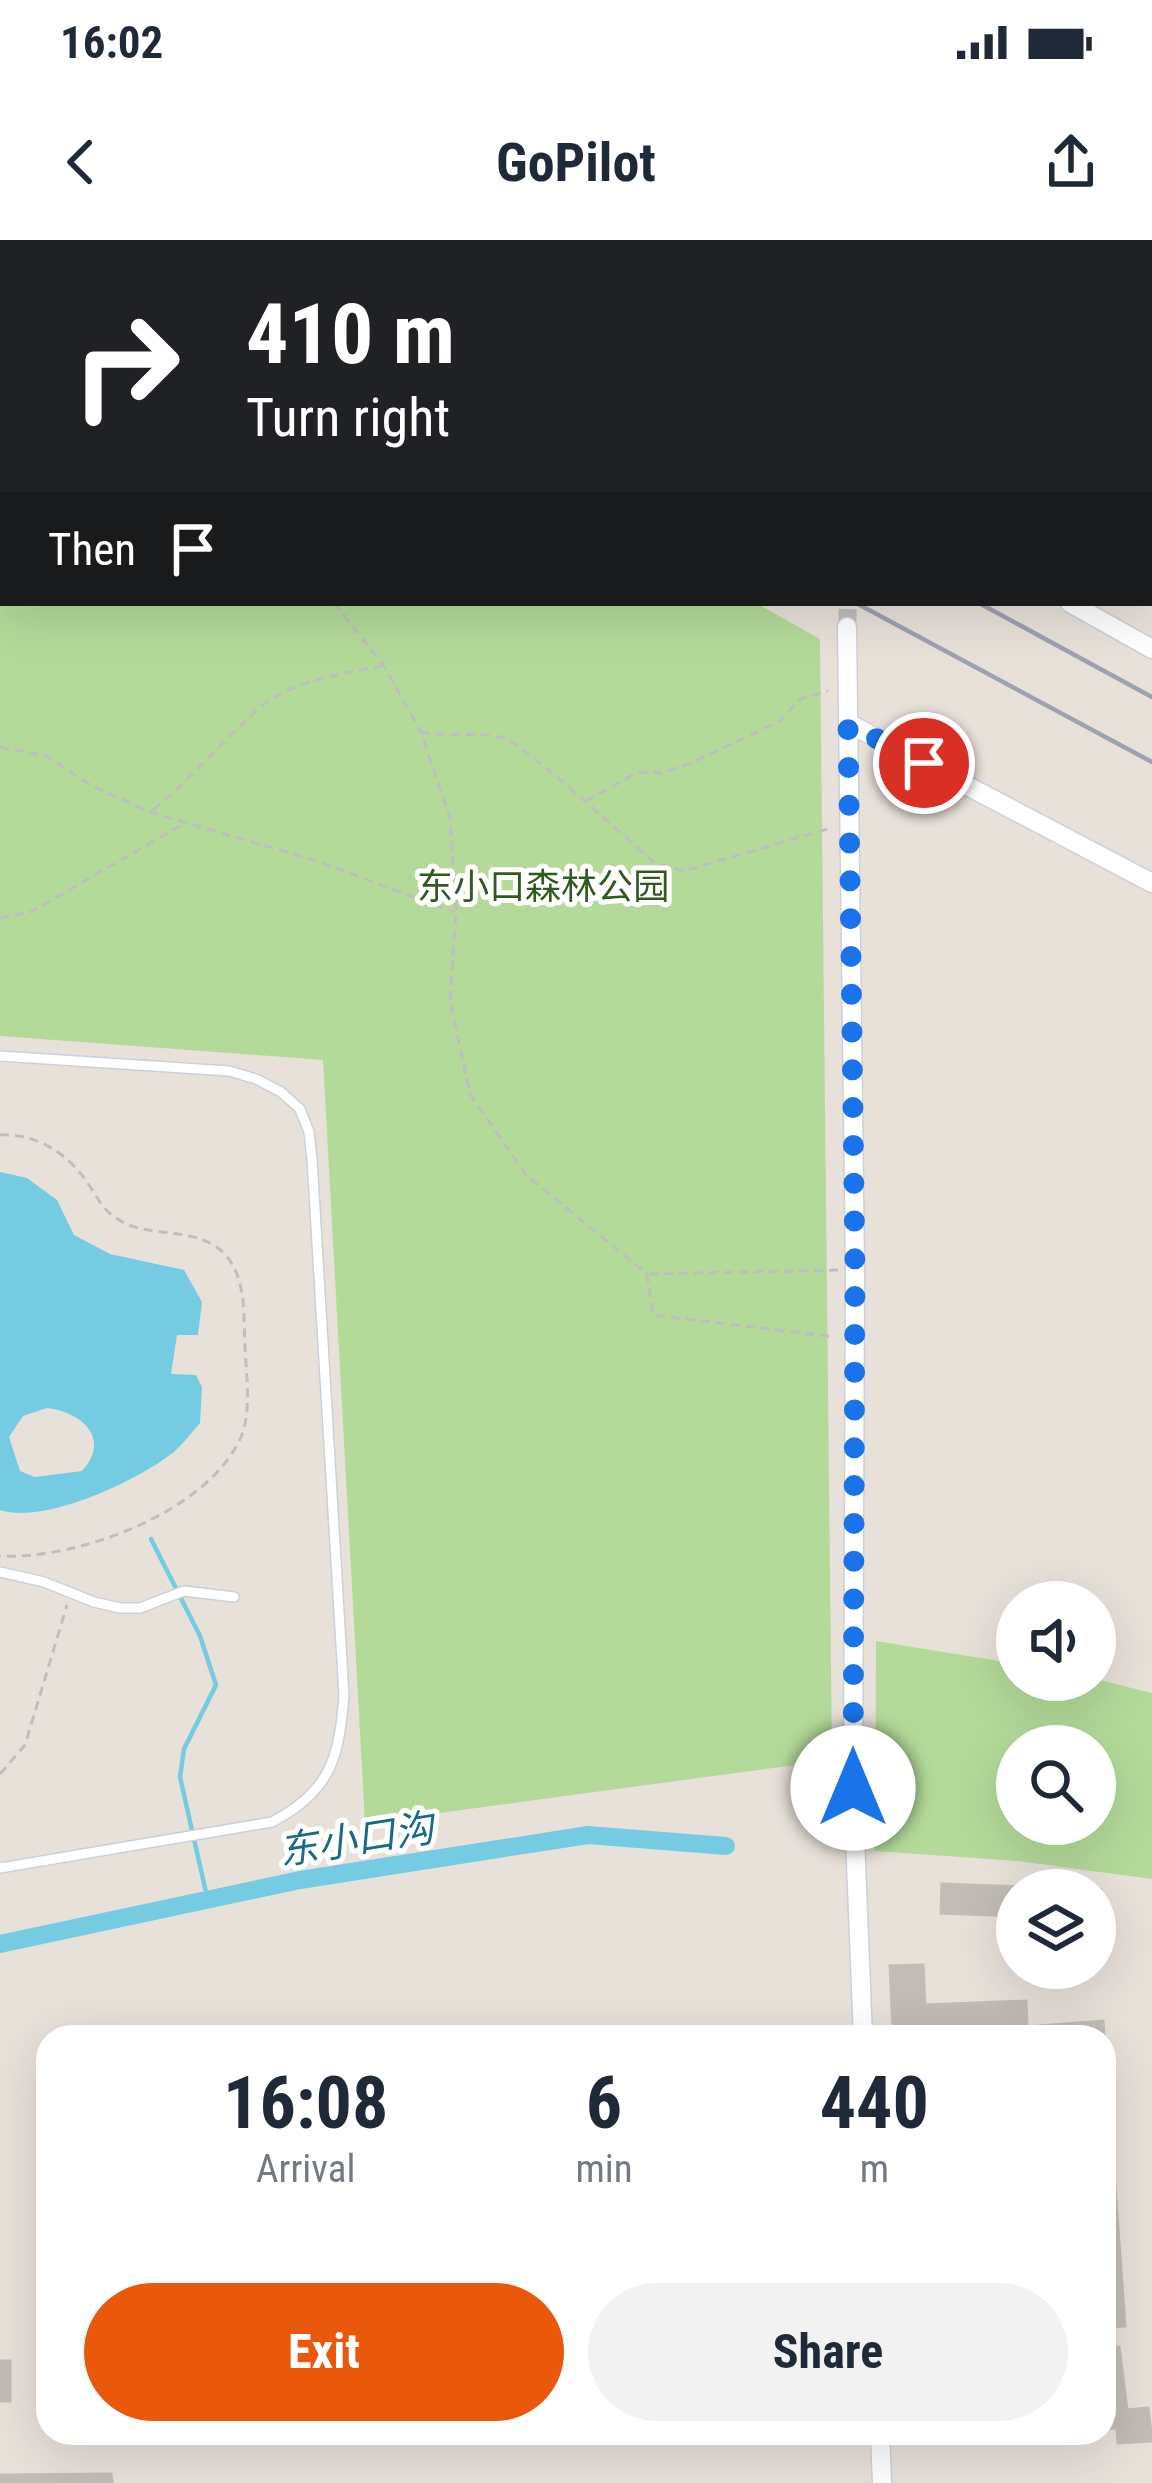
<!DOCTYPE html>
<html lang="en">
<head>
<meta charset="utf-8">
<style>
  body { margin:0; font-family:"Roboto Condensed","Noto Sans SC",sans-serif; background:#f2f2f3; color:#1f2937; height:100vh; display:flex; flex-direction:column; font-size:45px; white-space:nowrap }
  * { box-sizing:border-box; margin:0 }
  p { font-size:39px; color:#747a83 }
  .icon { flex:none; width:66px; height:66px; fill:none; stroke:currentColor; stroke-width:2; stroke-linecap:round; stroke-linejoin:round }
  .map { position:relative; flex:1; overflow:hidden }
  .panel { position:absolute; left:36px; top:1785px; width:1080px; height:420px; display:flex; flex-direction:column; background:#fff; border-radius:36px; box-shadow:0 12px 48px #0002 }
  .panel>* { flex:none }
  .hud { position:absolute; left:0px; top:0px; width:1152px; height:366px; box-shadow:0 12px 48px #0002; background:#202124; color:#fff; overflow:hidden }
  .controls { position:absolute; left:996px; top:1341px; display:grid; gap:24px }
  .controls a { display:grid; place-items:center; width:120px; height:120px; border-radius:50%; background:#fff; box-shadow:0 12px 48px #0002; font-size:60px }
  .pin { position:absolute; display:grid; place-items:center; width:102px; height:102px; color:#fff; margin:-51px; border:6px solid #fff; border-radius:50%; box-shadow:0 3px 12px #0007 }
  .me { position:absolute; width:132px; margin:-66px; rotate:0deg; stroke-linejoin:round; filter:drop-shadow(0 0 9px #0008) }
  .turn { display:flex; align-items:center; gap:42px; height:252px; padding:0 48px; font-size:54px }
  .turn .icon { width:156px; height:156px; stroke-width:2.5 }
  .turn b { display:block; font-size:84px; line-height:102px }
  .then { display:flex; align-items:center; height:114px; padding:0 48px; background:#0003; gap:24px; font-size:45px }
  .eta { display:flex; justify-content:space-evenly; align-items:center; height:204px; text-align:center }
  .eta b { font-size:72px; font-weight:700; line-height:84px }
  .button { display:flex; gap:24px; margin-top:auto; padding:24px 48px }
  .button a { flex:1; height:138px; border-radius:72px; background:#ea580c; color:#fff; font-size:48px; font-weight:700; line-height:138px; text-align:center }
  .button a+a { background:#f2f2f3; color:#1f2937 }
  .status { display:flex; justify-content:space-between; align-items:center; height:84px; padding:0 60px; background:#fff; direction:ltr }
  .status svg { height:33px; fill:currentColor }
  header { display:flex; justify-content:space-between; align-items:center; height:156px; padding:0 48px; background:#fff; font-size:54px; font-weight:700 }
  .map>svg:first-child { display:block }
</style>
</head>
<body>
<div class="status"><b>16:02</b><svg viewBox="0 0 49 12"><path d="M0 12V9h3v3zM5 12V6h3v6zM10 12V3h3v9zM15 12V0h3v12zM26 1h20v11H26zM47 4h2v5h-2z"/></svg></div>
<header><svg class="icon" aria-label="back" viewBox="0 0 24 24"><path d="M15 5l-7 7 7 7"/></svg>GoPilot<svg class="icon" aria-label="share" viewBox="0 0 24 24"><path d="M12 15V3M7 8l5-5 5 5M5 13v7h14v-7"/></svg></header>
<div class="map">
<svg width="1152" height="2243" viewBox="0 0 1152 2243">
  <rect width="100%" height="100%" fill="#e8e1da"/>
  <path fill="#b4da9a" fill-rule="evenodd" d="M0 0 118 3H3V363H756L820 399 832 1520 365 1583 323 820 0 796Z
    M876 1401 1017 1424V1440L1095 1439 1152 1453V1639L1017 1621 875 1611ZM1017 1506H1095V1584H1017Z"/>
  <path fill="#75cce2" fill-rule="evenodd" d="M0 932 27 938 57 960 74 995 110 1014 184 1030 202 1062 198 1095H177L171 1134 196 1135 202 1147 200 1183C192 1192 184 1203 175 1211 140 1240 44 1285 0 1270ZM47 1168C81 1172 112 1198 82 1231L35 1237 20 1231 9 1197 23 1176Z"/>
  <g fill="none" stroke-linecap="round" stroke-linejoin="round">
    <path stroke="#75cce2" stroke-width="4.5" d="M151 1299 200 1396 216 1445 184 1509 180 1537 208 1661"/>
    <path stroke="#75cce2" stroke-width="18" d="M0 1704 300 1640 588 1595 726 1606"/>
  </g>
  <path fill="#c1bcb5" stroke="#c3bdb4" stroke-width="3" d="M942 1644 1101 1650 1100 1679H1095V1650H1017V1676L941 1673Z
    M923 1725 925 1765 1026 1761 1027 1786 893 1791 890 1726Z
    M1103 1781 1125 2086 1104 2087V1797H1041L1040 1786Z
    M1119 2107 1127 2170 1148 2168 1152 2201 1118 2203 1117 2188 1104 2189V2108Z
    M0 2121H10V2161H0Z
    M111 2234 112 2243H0V2235Z"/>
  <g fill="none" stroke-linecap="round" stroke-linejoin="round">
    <path stroke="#c1bcb6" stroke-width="18" stroke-dasharray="18 9" stroke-linecap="butt" d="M847 387 848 363"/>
    <g stroke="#ccd0db" stroke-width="12">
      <path id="lane" d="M1149 261H1152
        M0 816 229 831 256 839 281 852 300 869 309 892 312 919 344 1455C339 1518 331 1551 272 1582L0 1628
        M0 1332 44 1342 94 1362 120 1368H140L184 1351 234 1357"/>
    </g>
    <g stroke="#ccd0db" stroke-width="21">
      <path id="street" d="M872 0V3
        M1149 8H1152
        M1149 344 1152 346
        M1070 363 1152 409
        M847 387 855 1030 853 1548 863 1797
        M848 483 1152 643
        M880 2193 882 2243"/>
    </g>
    <path stroke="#bebebe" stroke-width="3" stroke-dasharray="9 6" stroke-linecap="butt" d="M0 262 3 261
      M334 363 384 426 421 492 450 578 456 672 450 761 470 854 526 935 647 1034 653 1075 835 1097
      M421 492C449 498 477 491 504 498 523 503 631 603 655 623L684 631 831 588
      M0 507 47 516 90 545 150 572 311 619 455 672
      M586 561 638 532 661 533 689 524 780 481 800 459 828 451
      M153 570C191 539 221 503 257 470 290 441 341 434 382 426
      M0 678 31 672 185 583
      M0 895C35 893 65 912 85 939 94 951 100 966 112 975 145 1003 199 981 228 1018 247 1043 243 1077 245 1106 246 1134 252 1171 241 1197 208 1272 78 1320 0 1316
      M649 1034 838 1030
      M0 1534 25 1505 67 1365"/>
    <use href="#lane" stroke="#fff" stroke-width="9"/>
    <use href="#street" stroke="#fff" stroke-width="18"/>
    <path stroke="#9da1b0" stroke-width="4.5" d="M194 0 199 3
      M334 0 339 3
      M856 363 1152 522
      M979 363 1152 457"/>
  </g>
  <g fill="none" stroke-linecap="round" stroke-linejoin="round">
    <path stroke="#1a73e8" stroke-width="21" stroke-dasharray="0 37.8" d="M853 1548 855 1030 848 484 924 523"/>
  </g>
  <g text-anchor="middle" stroke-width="10" stroke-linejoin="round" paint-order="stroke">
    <g font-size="36" fill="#305b1f" stroke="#fff">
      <text x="543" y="659">东小口森林公园</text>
    </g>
    <g font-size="39" font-style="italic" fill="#196a89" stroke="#fff">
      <text transform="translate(356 1599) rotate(-9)" y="14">东小口沟</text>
    </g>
  </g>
</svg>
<div class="controls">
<a><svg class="icon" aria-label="sound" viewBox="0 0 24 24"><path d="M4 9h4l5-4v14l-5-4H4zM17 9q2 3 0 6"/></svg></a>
<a><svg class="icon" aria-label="search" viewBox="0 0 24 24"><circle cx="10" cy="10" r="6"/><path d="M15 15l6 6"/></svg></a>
<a><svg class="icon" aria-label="layers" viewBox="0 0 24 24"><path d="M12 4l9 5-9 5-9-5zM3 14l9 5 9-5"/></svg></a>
</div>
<div class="pin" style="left:924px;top:523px;background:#d93025"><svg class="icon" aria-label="arrive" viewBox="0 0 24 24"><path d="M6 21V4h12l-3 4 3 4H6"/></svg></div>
<svg class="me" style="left:853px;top:1548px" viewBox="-20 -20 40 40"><circle r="19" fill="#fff"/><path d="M0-13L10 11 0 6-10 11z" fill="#1a73e8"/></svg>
<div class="hud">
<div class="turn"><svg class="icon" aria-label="right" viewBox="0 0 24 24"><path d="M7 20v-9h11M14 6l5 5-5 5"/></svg><div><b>410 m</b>Turn right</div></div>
<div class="then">Then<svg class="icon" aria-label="arrive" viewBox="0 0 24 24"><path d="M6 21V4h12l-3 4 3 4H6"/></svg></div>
</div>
<section class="panel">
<div class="eta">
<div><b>16:08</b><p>Arrival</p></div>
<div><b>6</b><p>min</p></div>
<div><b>440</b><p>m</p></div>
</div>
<div class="button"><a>Exit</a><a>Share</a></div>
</section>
</div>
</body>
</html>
